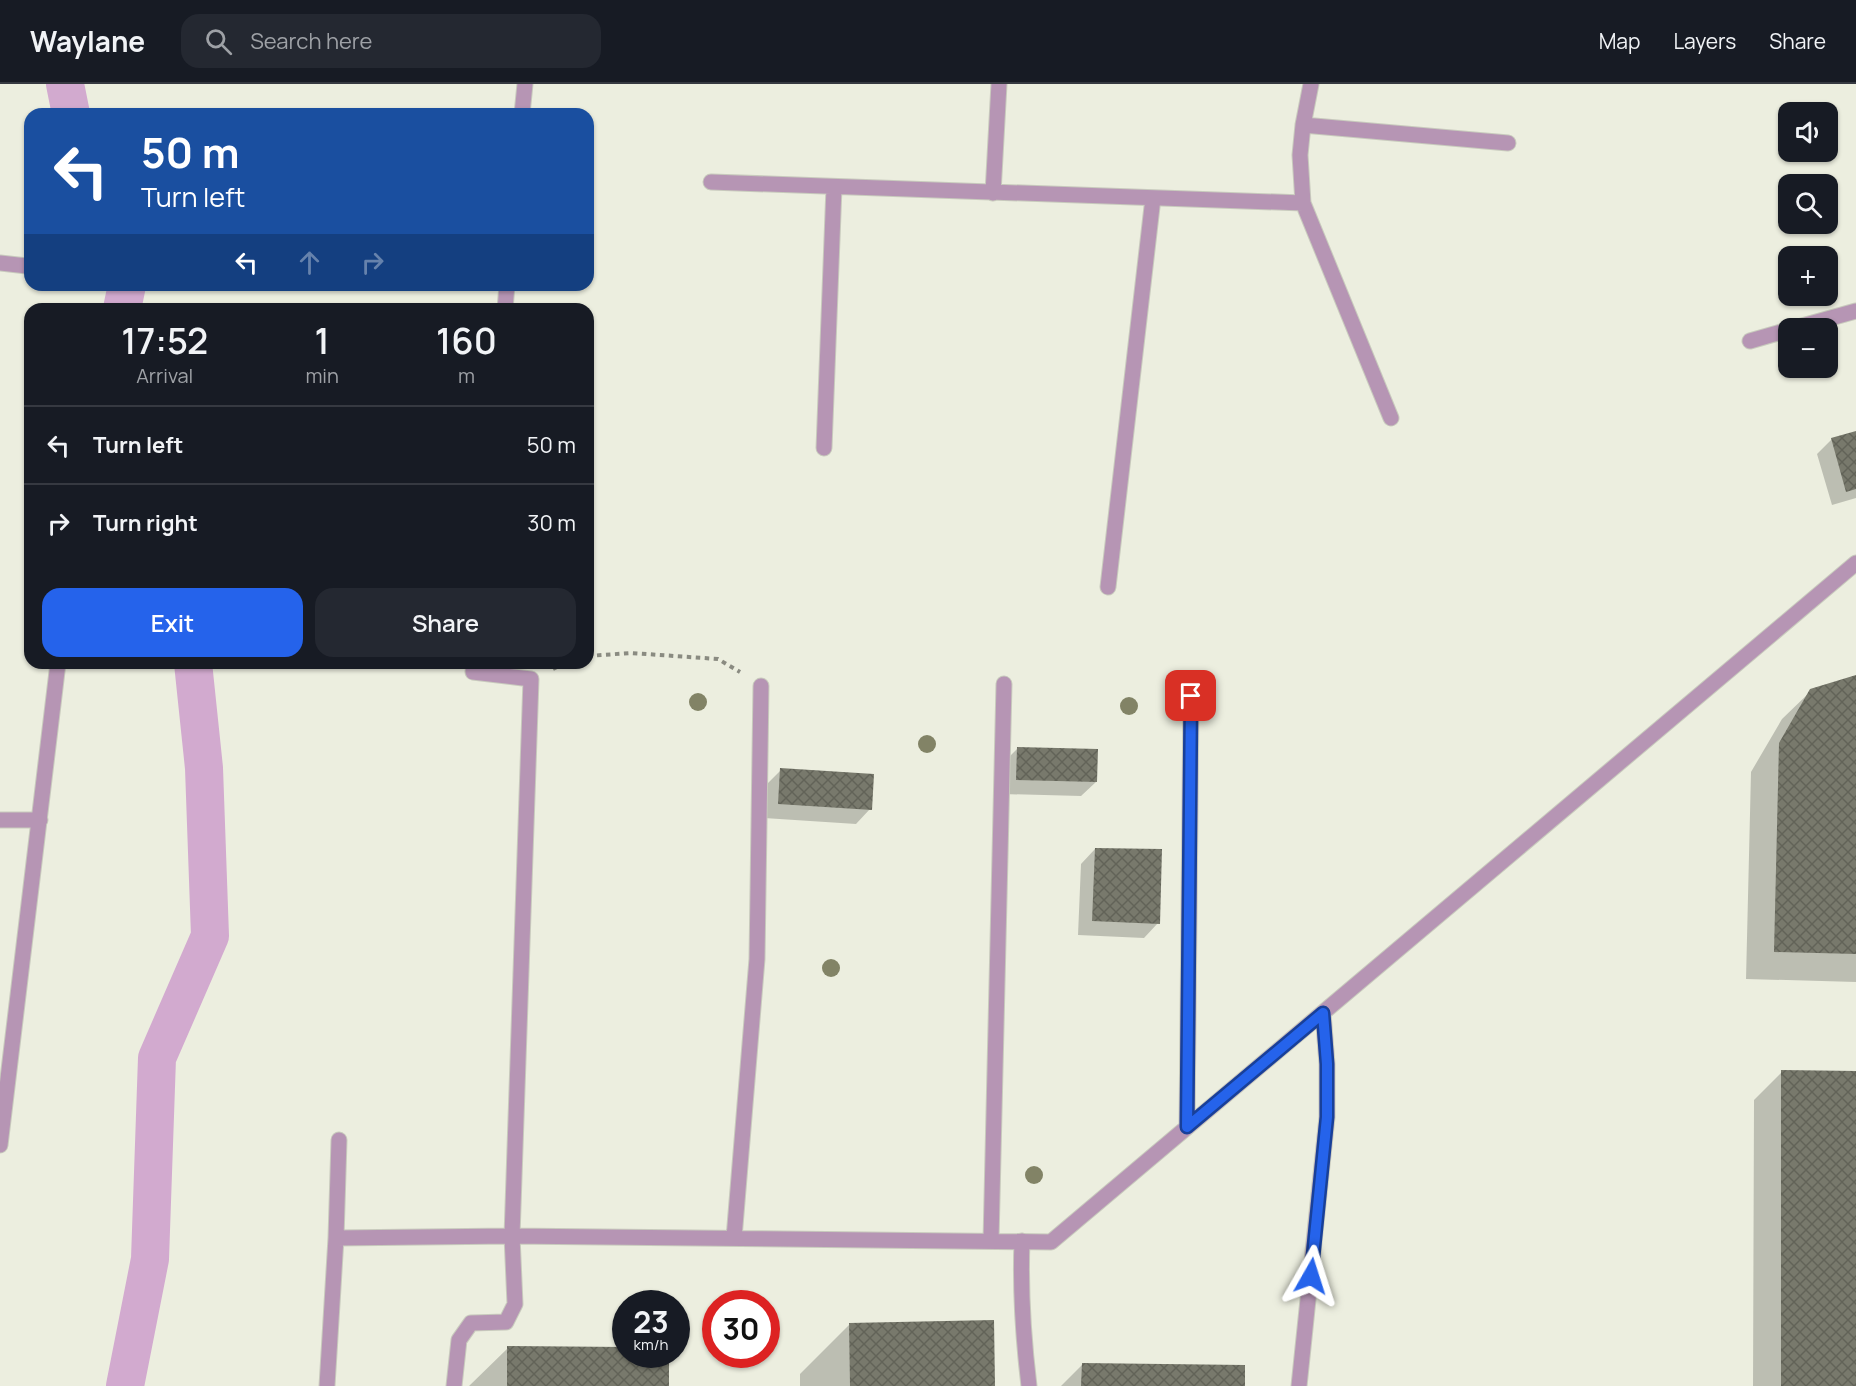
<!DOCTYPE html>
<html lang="en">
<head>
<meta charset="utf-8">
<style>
  body { margin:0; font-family:Manrope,sans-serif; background:#242831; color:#f1f3f6; height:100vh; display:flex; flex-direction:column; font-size:22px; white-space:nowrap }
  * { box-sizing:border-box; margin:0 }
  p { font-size:20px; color:#9ea1a6 }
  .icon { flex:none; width:33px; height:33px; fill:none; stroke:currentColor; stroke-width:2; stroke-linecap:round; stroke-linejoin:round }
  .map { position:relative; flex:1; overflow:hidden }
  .sheet { position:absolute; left:24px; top:219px; width:570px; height:366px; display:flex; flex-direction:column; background:#171b24; border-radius:18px; box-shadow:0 2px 4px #0004 }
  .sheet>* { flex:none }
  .top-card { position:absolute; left:24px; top:24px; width:570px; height:183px; border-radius:18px; box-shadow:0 2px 4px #0004; background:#1a4fa0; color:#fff; overflow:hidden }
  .controls { position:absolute; left:1778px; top:18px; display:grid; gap:12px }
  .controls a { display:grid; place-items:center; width:60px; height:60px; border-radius:12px; background:#171b24; box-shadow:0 2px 4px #0004; font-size:30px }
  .speed { position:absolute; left:612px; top:1206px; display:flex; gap:12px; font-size:30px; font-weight:700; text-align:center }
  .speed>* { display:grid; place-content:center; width:78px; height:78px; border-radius:50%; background:#171b24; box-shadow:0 2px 4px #0004; line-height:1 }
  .speed small { font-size:15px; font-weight:400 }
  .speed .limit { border:9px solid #d22; background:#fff; color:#111 }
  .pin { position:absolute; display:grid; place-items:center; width:51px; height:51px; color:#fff; margin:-26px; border-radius:12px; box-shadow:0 3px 9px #0006 }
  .me { position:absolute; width:66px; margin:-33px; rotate:6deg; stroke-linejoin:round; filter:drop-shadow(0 0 4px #0008) }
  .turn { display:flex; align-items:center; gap:21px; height:126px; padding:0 18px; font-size:27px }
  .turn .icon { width:78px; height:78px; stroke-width:2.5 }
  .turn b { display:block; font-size:42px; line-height:51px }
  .lanes { display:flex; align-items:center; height:57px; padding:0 18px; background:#0003; justify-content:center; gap:30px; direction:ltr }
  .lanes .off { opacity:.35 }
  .eta { display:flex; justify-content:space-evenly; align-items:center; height:102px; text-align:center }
  .eta b { font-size:36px; font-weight:600; line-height:42px }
  .button { display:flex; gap:12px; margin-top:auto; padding:12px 18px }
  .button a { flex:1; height:69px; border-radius:18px; background:#2563eb; color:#fff; font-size:24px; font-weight:600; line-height:69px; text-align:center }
  .button a+a { background:#242831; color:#f1f3f6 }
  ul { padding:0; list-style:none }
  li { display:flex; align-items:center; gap:18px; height:78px; padding:0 18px; border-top:2px solid #363941 }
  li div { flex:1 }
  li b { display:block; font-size:22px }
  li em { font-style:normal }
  header { display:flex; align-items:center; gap:36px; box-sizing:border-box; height:84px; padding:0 30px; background:#171b24; border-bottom:2px solid #363941 }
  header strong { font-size:28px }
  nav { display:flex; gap:33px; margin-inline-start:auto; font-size:21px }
  .search { width:420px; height:54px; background:#242831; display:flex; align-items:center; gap:15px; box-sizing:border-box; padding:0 21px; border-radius:18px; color:#9ea1a6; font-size:22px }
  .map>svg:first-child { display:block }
</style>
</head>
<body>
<header>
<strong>Waylane</strong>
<div class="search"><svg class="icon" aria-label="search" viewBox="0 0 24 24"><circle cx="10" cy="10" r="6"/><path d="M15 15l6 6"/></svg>Search here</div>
<nav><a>Map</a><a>Layers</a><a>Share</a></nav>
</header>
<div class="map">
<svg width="1856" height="1302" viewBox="0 0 1856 1302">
  <defs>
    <pattern id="building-cross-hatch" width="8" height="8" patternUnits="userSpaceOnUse" patternTransform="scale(1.5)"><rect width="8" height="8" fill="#78796c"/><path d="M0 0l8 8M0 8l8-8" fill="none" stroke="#626358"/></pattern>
  </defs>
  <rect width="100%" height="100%" fill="#eceedf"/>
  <path fill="#0003" d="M1856 349V414L1832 421 1817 370 1832 355Z
    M1856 593V898L1746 895 1751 688 1782 635 1811 607Z
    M1018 664 1096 698 1081 712 1002 710 1003 679Z
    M781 686 870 725 856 740 764 734 766 701Z
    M1095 765 1158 839 1144 854 1078 851 1081 780Z
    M1782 988H1856V1302H1753L1754 1016Z
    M849 1241 994 1302H800V1290Z
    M508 1264 626 1270 668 1302H469Z
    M1082 1281 1243 1302H1061Z"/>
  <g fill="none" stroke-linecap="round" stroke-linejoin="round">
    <path stroke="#d2aacf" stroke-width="38" d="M65 0 71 30
      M122 225 127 201
      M125 1302 150 1175 157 974 210 852 204 684 193 579"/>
  </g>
  <path fill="url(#building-cross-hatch)" d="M1856 347V405L1846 408 1831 354Z
    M1856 591V870L1774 868 1779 659 1810 605Z
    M1017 663 1098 665 1097 698 1016 696Z
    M780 684 874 690 872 726 778 720Z
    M1095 764 1162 765 1160 840 1092 837Z
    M1781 986 1856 987V1302H1781Z
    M994 1236 995 1302H850L849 1239Z
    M507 1262 626 1263V1270H669V1302H507Z
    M1082 1279 1245 1281V1302H1081Z"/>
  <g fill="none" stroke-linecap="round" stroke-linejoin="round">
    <g stroke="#c8cabd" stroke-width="17">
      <path id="minor" d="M522 30 525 0
        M1303 41 1311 0
        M711 98 1303 119
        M993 109 999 0
        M0 179 27 182
        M505 225 507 201
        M1795 244 1856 227
        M1750 257 1788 246
        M1391 334 1303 119 1300 71 1303 41 1508 59
        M824 364 834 103
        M1108 503 1153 114
        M0 736H40
        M1187 1043 1191 612
        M0 1061 58 579
        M336 1154 512 1152 1051 1158 1856 479
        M734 1154 757 875 761 602
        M991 1157 1004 600
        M1022 1157C1020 1208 1023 1252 1029 1302
        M327 1302 336 1154 339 1056
        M454 1302 459 1256 471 1239 506 1238 515 1220 512 1152 531 595 473 588 474 579
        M1299 1302 1327 1033V980L1323 929"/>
    </g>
    <path stroke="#8a8b81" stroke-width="4" stroke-dasharray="4.5 4.5" stroke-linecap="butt" d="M588 572 631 569 718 575 740 588
      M553 585 565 579"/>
    <use href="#minor" stroke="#b695b4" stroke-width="15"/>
  </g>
  <g fill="#828366">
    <circle cx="698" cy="618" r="9"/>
    <circle cx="1129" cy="622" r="9"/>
    <circle cx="927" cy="660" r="9"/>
    <circle cx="831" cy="884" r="9"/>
    <circle cx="1034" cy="1091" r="9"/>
  </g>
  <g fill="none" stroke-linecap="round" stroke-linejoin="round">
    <g stroke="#184099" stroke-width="15">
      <path id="route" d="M1191 612 1187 1043 1323 929 1327 980V1033L1311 1192"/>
    </g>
    <use href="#route" stroke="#2563eb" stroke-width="10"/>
  </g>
</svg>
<div class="controls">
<a><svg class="icon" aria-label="sound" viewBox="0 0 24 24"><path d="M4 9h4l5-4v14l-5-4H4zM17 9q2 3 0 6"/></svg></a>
<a><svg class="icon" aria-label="search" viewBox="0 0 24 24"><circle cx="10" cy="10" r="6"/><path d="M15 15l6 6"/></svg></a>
<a>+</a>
<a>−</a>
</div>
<div class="speed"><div>23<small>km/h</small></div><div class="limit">30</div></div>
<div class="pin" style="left:1191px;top:612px;background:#d93025"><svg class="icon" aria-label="arrive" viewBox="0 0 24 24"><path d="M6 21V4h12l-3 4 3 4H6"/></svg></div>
<svg class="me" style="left:1311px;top:1192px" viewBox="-20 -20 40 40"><path d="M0-17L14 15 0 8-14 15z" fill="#2563eb" stroke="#fff" stroke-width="4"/></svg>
<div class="top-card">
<div class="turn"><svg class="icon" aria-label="left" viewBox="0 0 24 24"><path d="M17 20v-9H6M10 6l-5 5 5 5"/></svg><div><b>50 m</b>Turn left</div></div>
<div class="lanes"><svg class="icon" aria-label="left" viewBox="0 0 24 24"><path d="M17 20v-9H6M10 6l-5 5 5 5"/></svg><svg class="icon off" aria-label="ahead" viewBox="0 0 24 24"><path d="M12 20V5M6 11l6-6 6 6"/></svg><svg class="icon off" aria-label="right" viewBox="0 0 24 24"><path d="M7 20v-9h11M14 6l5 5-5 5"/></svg></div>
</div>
<section class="sheet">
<div class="eta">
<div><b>17:52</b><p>Arrival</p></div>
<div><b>1</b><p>min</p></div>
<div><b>160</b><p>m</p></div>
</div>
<ul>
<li><svg class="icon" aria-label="left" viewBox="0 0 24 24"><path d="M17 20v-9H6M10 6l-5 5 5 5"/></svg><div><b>Turn left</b></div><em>50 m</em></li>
<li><svg class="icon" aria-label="right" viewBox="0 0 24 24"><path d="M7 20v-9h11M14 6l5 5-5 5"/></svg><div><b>Turn right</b></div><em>30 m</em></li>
</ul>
<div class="button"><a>Exit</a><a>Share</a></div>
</section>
</div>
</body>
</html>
